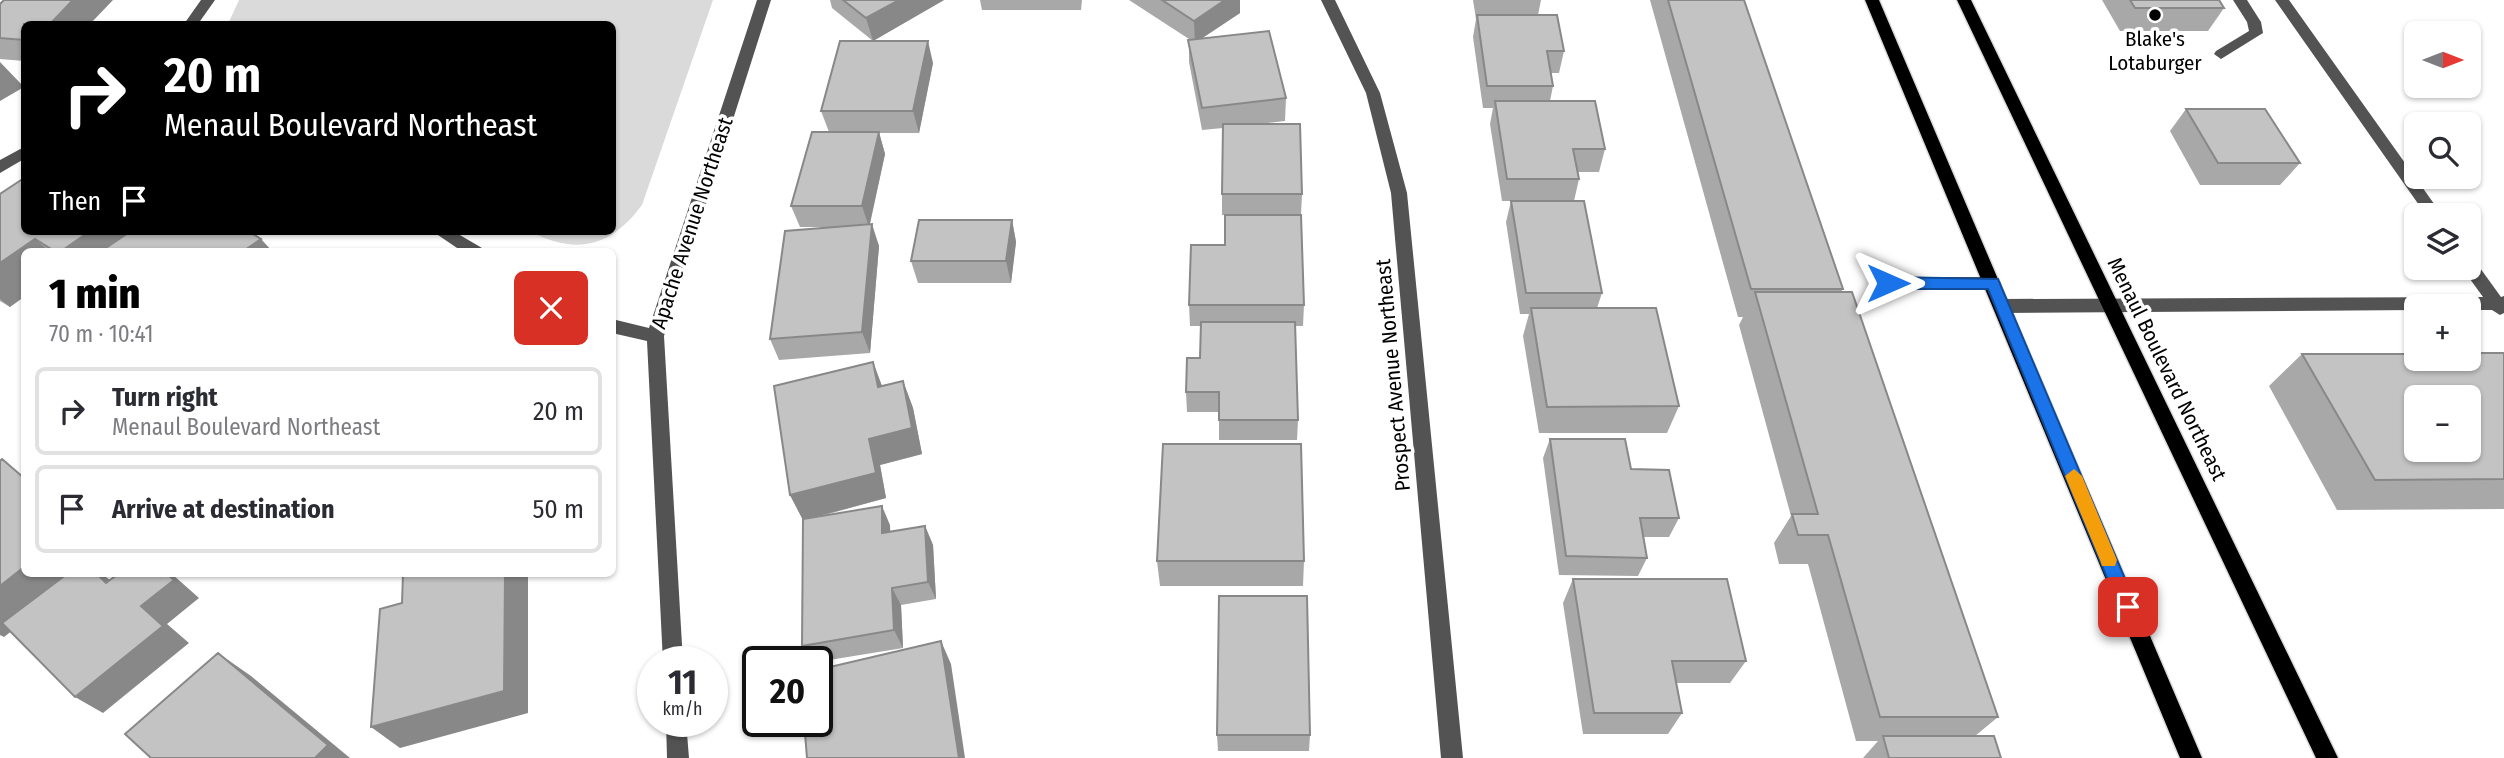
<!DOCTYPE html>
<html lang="en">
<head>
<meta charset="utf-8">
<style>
  body { margin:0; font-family:"Fira Sans Condensed",sans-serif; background:#f2f2f3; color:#2b2b33; height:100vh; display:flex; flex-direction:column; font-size:26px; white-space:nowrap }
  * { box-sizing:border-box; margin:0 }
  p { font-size:23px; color:#7c7c81 }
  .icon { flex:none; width:38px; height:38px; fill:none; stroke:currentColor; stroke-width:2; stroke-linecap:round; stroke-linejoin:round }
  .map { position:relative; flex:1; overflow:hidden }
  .drawer { position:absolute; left:21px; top:248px; width:595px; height:329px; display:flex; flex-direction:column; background:#fff; border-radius:10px; box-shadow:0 2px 5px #0004 }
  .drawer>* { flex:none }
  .top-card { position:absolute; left:21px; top:21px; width:595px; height:214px; border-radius:10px; box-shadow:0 2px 5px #0004; background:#000; color:#fff; overflow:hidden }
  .needle { width:46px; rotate:90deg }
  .buttons { position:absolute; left:2404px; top:21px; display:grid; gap:14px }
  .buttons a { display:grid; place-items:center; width:77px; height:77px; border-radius:10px; background:#fff; box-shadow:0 2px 5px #0004; font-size:35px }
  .speed { position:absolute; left:637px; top:646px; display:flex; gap:14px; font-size:35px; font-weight:700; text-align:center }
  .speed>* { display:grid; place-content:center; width:91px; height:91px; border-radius:50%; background:#fff; box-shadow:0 2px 5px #0004; line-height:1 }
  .speed small { font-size:18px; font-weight:400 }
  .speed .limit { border:4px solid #111; border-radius:10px; background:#fff; color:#111 }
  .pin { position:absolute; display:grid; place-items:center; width:60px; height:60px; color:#fff; margin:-30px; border-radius:14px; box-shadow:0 4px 10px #0006 }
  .me { position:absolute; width:77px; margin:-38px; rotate:90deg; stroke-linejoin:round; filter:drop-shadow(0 0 5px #0008) }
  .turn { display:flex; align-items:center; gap:24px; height:147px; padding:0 28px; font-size:32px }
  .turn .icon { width:91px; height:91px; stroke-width:2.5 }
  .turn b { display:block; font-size:49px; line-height:60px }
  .then { display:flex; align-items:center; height:66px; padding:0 28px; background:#0003; gap:14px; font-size:26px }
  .round { display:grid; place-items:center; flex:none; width:74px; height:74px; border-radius:10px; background:#f2f2f3 }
  .overview { display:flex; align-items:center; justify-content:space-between; height:119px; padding:0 28px }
  h1 { font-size:42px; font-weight:800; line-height:52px; color:#000 }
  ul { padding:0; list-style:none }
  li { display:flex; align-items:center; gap:21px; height:88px; margin:0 14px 10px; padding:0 14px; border:4px solid #e1e1e2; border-radius:10px }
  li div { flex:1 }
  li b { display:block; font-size:26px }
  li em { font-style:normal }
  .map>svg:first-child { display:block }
</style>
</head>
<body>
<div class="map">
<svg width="2504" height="758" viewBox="0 0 2504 758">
  <rect width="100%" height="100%" fill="#fff"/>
  <path fill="#dadada" d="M239 0H713L642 205C610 248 576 255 529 231H612V24H228Z"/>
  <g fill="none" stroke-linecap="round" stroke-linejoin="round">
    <g stroke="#dbdbdb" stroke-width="3">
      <path id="major" d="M1865 0H1879L2202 758H2180Z
        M1957 0H1971L2338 758H2316Z"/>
    </g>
    <path fill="#535353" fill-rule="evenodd" d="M201 0H215L198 24H184Z
      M757 0H771L664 336 683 662H663L647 341 612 333V319L649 328Z
      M1321 0H1335L1380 93 1407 193 1463 758H1441L1391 193 1366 93Z
      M2233 0H2247L2261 22 2263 33 2221 59 2214 54 2216 51 2249 31 2247 22Z
      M2275 0H2289L2442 215H2426Z
      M24 147V159L0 173V160Z
      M432 231H453L482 248 484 252H463Z
      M2469 259 2475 261 2501 297 2504 296V313L2500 315 2492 310H2469V306H2417V310L2002 313 1994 306 2002 299 2483 297 2462 268H2469Z
      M1888 277H1993L2001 283 1993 289H1888L1880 283Z
      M666 721H686L689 758H667Z"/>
    <use href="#major" fill="#000" fill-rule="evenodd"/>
  </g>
  <path fill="#a8a8a8" d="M830 0H944L873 41 832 8Z
    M980 0H1082L1081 10H982Z
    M1129 0H1240V13L1202 38 1286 98 1285 121 1258 124 1302 194 1301 215 1304 305 1303 326H1295L1298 420 1297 440H1219V412H1187L1186 392 1200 358 1201 326H1190L1189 305 1225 245V215H1222V194L1223 128 1202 130 1189 62V39Z
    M1473 0H1541L1538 15 1564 51 1559 73H1551L1553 86 1550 101 1605 149 1599 172H1578L1579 179 1574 201 1602 293 1597 308 1679 406 1667 433H1539L1523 336 1529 314H1520L1506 222 1511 201H1502L1490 124 1493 108H1483L1473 37 1476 19Z
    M1650 0H1744L1843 289 1841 292 1998 717 1975 736 2001 758H1863L1878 741H1856L1808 564H1779L1774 543 1791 516 1739 325 1743 317H1738Z
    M2102 0H2219L2224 8 2208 31H2120Z
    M0 4 24 24V61L0 59Z
    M933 63 919 133H879L885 154 870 224 879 246 870 353 779 360 770 339 829 227H800L791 206 829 132 821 111Z
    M2186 109 2300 163 2280 185H2200L2170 131Z
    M0 194 24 231H128L129 232 273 252H24L10 307 0 301Z
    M1012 220 1016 242 1011 283H918L911 261Z
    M2504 353V509L2337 510 2269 386 2302 354Z
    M873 362 882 386 903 381 913 408 922 454 880 465 886 498 818 517 890 525V532L925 526 933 545 936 599 901 605 903 648 817 662H812L802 646 803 520 790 495Z
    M1550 439 1631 469 1679 518 1669 537H1643L1647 558 1638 576 1559 575 1543 458Z
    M1157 561H1304L1303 586H1160Z
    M1573 579 1746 661 1730 683H1676L1682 713 1668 734H1583L1563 603Z
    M1217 735H1310L1309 751H1218Z"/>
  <path fill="#888" d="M73 0H113L90 24H50Z
    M899 0H944L873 41 866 18Z
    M1225 0H1240V13L1195 43 1194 21Z
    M928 41 933 63 919 133 913 111Z
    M0 62 24 87 0 101Z
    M879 132 885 154 869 227 862 206Z
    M1012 220 1016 242 1011 283 1006 261Z
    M872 224 879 246 870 353 862 332Z
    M90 231H128L141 245 131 252H60Z
    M35 239 50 252H24V297L10 307 0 299V263Z
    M261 239 273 252H242Z
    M873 362 883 389 878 387Z
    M903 381 913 408 922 454 880 465 886 498 803 520 790 495 869 439Z
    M882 506 890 525 891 551 882 533Z
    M925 526 933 545 936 599 928 582Z
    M24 567V574H84L4 637 0 635V586Z
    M97 574H102L110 580 106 583Z
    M167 574H172L199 598 167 624 189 643 103 713 75 697 141 606Z
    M505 574H528V713L400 748 371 727Z
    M892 588 901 605 903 648 894 630Z
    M941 641 951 664 965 758H959Z
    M218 653 251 676 350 758H315Z"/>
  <path fill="#c3c3c3" stroke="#888" stroke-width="2" fill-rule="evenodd" d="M4 0H73L50 24H24V40L0 38V4Z
    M843 0H899L866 18Z
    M1162 0H1225L1194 21Z
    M1668 0H1744L1843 289H1751Z
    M2130 0H2219L2224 8H2135Z
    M1477 15H1557L1564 51H1547L1553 86H1487Z
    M1269 31 1286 98 1202 108 1188 40Z
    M840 41H928L913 111H821Z
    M1495 101H1595L1605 149H1573L1579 179H1507Z
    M2186 109H2265L2300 163H2218Z
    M1223 124H1300L1302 194H1222Z
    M812 132H879L862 206H791Z
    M24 178V231H90L60 252H56L35 239 0 263V194Z
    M1511 201H1584L1602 293H1526Z
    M1225 215H1301L1304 305H1189L1191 245H1225Z
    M919 220H1012L1006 261H911Z
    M872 224 862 332 770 339 785 231Z
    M131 231H248L261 239 242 252H100Z
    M1755 292H1852L1998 717H1880L1828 535H1798L1792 514H1818Z
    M1531 308H1656L1679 406 1547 407Z
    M1201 322H1295L1298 420H1219V392H1186L1187 358H1200Z
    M2469 353H2504V479L2375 480 2302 354H2417V359H2469ZM2417 397H2469V450H2417Z
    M873 362 878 387 903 381 912 428 869 439 876 473 790 495 774 386Z
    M1550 439H1625L1631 469 1669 470 1679 518H1640L1647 558 1566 556Z
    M1163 444H1301L1304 561H1157Z
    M2 459 24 478V567L0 586V461Z
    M882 506V533L925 526 928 582 892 588 894 630 802 646 803 519Z
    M67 574H97L106 583 118 574H167L174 580 141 606 163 626 75 697 2 623Z
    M403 574H505L504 691 371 727 380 609 402 603Z
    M1573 579H1727L1746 661H1672L1682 713H1594Z
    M1219 596H1307L1310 735H1217Z
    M941 641 959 758H807L804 721H817V670Z
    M218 653 328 745 315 758H151L125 734Z
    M1883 736H1994L2001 758H1889Z"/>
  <path fill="#1a73e8" stroke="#114b97" stroke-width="2" d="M1888 277 1998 279 2137 607 2134 613H2122L2119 607 1988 289H1888L1881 283Z"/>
  <path fill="#f59e0b" d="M2074 469 2082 476 2117 560 2115 566H2102L2100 560 2065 476Z"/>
  <circle fill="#000" stroke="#fff" stroke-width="2.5" cx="2155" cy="15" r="7"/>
  <g text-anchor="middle" stroke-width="7" stroke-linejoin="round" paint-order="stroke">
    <g font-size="21" fill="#000" stroke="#fff">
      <text x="2155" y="46">Blake's<tspan x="2155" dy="24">Lotaburger</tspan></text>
    </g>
    <g font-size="21" fill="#000" stroke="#fff">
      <text transform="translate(692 223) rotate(-72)" y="7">Apache Avenue Northeast</text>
      <text transform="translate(2167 369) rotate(64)" y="7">Menaul Boulevard Northeast</text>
      <text transform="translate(1393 375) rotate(-95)" y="7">Prospect Avenue Northeast</text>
    </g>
  </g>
</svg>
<div class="buttons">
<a><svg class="needle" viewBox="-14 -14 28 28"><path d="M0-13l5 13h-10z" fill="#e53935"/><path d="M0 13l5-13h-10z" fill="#7c7c81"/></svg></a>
<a><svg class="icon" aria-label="search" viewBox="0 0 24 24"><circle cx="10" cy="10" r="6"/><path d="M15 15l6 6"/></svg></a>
<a><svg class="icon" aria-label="layers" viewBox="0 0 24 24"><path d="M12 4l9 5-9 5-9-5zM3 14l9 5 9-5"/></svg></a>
<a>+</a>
<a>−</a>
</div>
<div class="speed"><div>11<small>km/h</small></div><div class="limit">20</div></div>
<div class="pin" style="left:2128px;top:607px;background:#d93025"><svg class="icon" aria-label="arrive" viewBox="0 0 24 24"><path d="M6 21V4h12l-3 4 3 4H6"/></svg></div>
<svg class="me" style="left:1888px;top:283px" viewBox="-20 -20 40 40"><path d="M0-17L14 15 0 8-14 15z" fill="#1a73e8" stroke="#fff" stroke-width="4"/></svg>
<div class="top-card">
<div class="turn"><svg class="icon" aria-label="right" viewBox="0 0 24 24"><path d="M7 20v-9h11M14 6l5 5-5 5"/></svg><div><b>20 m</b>Menaul Boulevard Northeast</div></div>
<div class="then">Then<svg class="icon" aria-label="arrive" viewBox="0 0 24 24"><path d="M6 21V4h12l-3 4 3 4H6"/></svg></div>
</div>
<section class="drawer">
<div class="overview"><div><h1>1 min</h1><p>70 m · 10:41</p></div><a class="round" style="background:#d93025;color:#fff"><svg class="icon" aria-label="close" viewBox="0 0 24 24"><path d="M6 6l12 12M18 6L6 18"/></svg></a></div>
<ul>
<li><svg class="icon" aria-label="right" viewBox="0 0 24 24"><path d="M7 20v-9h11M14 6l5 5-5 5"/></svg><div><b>Turn right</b><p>Menaul Boulevard Northeast</p></div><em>20 m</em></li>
<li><svg class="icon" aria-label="arrive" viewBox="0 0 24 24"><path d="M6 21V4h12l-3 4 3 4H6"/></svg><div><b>Arrive at destination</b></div><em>50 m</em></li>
</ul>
</section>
</div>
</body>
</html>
